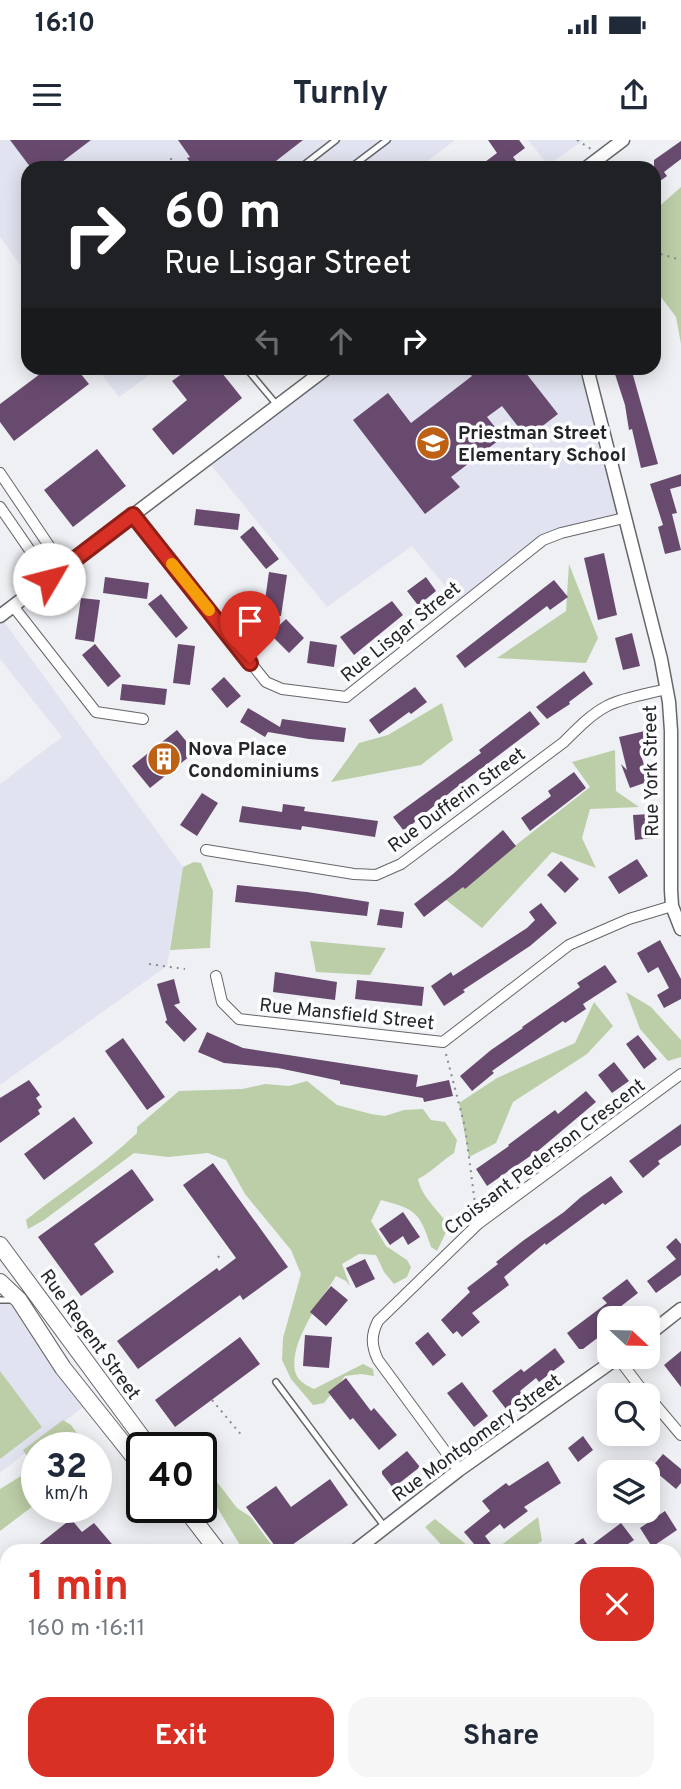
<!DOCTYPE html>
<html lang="en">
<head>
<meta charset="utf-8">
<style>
  body { margin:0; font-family:Overpass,sans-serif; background:#f6f6f7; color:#1f2937; height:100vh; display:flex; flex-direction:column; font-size:26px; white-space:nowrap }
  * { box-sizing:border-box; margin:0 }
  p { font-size:23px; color:#747a83 }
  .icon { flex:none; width:38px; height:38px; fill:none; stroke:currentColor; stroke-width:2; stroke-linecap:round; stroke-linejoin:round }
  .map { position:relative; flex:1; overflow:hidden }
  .panel { position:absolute; left:0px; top:1404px; width:682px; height:247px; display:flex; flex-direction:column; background:#fff; border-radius:21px 21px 0 0; box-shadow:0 4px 18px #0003 }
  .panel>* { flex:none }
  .hud { position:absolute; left:21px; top:21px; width:640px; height:214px; border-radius:21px; box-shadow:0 4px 18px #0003; background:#202124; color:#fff; overflow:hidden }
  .needle { width:46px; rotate:112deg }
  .fabs { position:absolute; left:597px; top:1166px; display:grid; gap:14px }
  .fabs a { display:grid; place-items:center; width:63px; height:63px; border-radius:14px; background:#fff; box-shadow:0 4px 18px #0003; font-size:35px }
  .speed { position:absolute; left:21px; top:1292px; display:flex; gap:14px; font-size:35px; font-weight:700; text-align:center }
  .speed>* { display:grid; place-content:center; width:91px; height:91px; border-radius:50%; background:#fff; box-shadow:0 4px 18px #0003; line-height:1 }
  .speed small { font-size:18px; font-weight:400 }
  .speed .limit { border:4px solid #111; border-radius:10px; background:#fff; color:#111 }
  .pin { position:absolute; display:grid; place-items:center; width:60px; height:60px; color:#fff; margin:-72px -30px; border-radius:50% 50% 50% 0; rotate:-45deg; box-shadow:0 0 7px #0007 }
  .pin .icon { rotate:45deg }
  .me { position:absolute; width:77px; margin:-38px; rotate:53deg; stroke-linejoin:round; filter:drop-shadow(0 0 5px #0008) }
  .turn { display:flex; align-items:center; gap:24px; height:147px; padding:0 28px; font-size:32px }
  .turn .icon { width:91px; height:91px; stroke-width:2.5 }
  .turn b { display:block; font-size:49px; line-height:60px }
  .lanes { display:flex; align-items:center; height:66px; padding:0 28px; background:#0003; justify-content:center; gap:35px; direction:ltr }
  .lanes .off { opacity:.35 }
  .round { display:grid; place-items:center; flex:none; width:74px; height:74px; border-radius:21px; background:#f6f6f7 }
  .head { display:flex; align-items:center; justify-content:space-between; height:119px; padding:0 28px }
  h1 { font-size:42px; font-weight:700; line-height:52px; color:#d93025 }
  .action { display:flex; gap:14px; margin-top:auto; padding:14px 28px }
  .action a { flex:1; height:80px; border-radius:21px; background:#d93025; color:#fff; font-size:28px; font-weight:700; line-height:80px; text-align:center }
  .action a+a { background:#f6f6f7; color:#1f2937 }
  .status { display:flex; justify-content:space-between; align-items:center; height:49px; padding:0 35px; background:#fff; direction:ltr }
  .status svg { height:19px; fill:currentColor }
  header { display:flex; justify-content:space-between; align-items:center; height:91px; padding:0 28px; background:#fff; font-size:32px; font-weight:700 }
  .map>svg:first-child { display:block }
</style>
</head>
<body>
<div class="status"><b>16:10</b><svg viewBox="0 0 49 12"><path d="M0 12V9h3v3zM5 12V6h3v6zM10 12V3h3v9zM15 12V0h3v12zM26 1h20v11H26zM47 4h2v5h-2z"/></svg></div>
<header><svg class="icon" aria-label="menu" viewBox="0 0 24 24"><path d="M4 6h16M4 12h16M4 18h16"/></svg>Turnly<svg class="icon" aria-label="share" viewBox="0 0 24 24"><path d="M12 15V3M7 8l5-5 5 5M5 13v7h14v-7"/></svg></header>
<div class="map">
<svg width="681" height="1649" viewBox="0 0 681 1649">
  <rect width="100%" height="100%" fill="#eef0f4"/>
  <path fill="#e1e4f0" d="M0 0H455L419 28H28V135L0 97Z
    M528 0H584L548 25Z
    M97 228H159L119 257Z
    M327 228H587L624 378 561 393 460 464 412 406 327 467 206 319Z
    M0 476 183 727 167 826 0 945V644L62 597 0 519Z
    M0 1142 88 1263 0 1333Z
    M0 1578 7 1586V1643H29L21 1649H0Z"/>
  <path fill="#bccea7" d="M681 47V204L676 177 655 149 654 71Z
    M569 424 598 498 586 523 497 518 566 471Z
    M442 563 453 600 421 625 331 642 359 603 388 595Z
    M615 610 616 651 639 667 590 669 582 698 596 728 552 712 482 788 446 760 590 647 572 622Z
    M194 722 201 723 213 751 210 808 170 810 183 727Z
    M310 801 386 808 370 835 316 832Z
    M626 852 651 867 681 900V917L668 921 640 889Z
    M594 862 613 886 587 914 513 962 496 1003 469 1017 459 963 497 938 575 903Z
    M307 941 337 965 371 974 385 976 404 970 423 969 431 980 445 982 457 1000 454 1013C441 1021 432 1032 418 1039 422 1058 438 1069 449 1086L437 1111 431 1107C420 1072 415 1069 381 1060L371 1081 386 1106 407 1120 411 1127 407 1137 394 1144 384 1132 376 1115 359 1114 342 1124 350 1146 346 1141 336 1136C322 1159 289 1202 295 1231 297 1241 306 1245 314 1249L363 1224 373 1229 374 1236 361 1234 345 1236 324 1263 313 1265 291 1239 282 1220 283 1198 301 1134 291 1110 245 1054 226 1020 208 1013 168 1017 134 1013 44 1080 28 1089 26 1080C62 1051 103 1026 137 993V987L179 951 242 949 265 944 289 946Z
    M0 1231 42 1287 0 1319Z
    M63 1280 71 1285 87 1307H37V1363L0 1391V1349L34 1328 23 1310Z
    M201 1321 237 1368 251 1377 275 1410H243L201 1341Z
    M538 1377 542 1401 528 1410H495Z
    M435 1379 473 1410H446L425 1387Z
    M0 1499 7 1508V1586L0 1578Z
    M212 1643H300L294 1649H208Z"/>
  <path fill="#684a6f" d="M10 0H91L54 28H31Z
    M178 0H303L267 28H195L187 18 190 17Z
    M488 0H519L525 8 513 17 522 28H477L497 13Z
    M681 1V19L664 32 667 36 654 45V20Z
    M48 228H76L89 244 14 301 0 282V264Z
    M190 228H218L242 258 173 315 152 289 187 260 172 241Z
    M465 228H522L558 274 527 298 502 266 487 277 503 297 451 337 460 347 425 374 353 280 388 253 411 283 472 236Z
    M626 228H631L658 324 641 328 632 289 629 290 625 265 614 231Z
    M97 309 126 346 73 387 44 350Z
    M681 334V346L670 349 677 373 672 374 681 410 665 414 658 387 663 385 650 344Z
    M196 369 240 374 238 390 194 385Z
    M253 386 279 419 266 429 240 397Z
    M604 413 617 475 598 480 584 418Z
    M269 432 287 435 281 476 263 474Z
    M105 437 149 443 147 459 103 453Z
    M426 437 436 451 420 464H417L407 451Z
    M554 440 568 457 550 470 547 466 465 528 456 516Z
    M161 454 188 488 176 498 148 464Z
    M81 458 100 460 94 502 75 499Z
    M392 461 403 475 354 515 340 497Z
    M286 479 304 498 289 513 270 494Z
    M632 493 640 526 623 530 615 498Z
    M310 501 337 505 334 527 307 523Z
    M95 504 121 536 108 547 82 515Z
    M178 504 195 506 190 545 173 543Z
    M584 531 593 544 569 562 570 564 547 579 536 567Z
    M224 537 241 556 227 568 211 549Z
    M122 544 167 549 165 565 120 560Z
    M415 547 427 562 411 574 409 572 379 594 369 580Z
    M248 568 280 587 282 579 346 588 344 602 309 599 268 592 265 597 240 582Z
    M530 571 540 584 453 650 404 691 393 677 481 613 479 610Z
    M177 590 195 612 150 648 132 626Z
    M649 590 653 610 640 613 650 641 630 648 621 624 627 630 619 597Z
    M574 632 586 648 530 691 521 678 551 656 548 651Z
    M202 653 218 663 197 696 180 685Z
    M283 664 305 667 304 671 378 681 375 697 302 686 301 690 239 682 242 666 282 672Z
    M651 674 653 698 635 700 633 675Z
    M503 690 516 706 465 749 463 747 424 777 414 764 453 734Z
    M637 719 648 736 619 754 608 737Z
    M561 721 579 739 565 753 547 735Z
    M237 745 307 752 369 762 367 776 235 762Z
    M541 763 557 783 530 806 463 850 465 852 444 866 431 846 451 832 453 836 527 788 535 780 529 772Z
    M380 769 404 772 402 788 377 785Z
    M660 800 681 839V859L664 868 657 855 669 848 658 827 648 833 637 813Z
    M605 825 617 842 583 864 586 869 565 883 563 881 492 931 494 933 472 951 460 936 491 910 523 888 522 887 580 847 577 843Z
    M275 832 337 842 335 860 273 852Z
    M174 839 180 863 174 865 197 889 184 902 165 882 167 880 157 844Z
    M357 840 424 847 422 866 355 859Z
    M207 892 243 908 418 935 416 947 449 940 453 956 424 962 423 958 340 944V941L312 935 278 928 224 923 198 912Z
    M638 895 657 919 644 929 626 904Z
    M123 898 165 957 147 970 105 911Z
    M614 922 629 941 612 953 598 935Z
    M29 940 40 955 36 958 42 967 38 970 40 974 0 1003V958Z
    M586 951 596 962 539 1010 487 1046 476 1029 509 1006 508 1005 555 970 558 974Z
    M74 977 93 1003 44 1040 24 1014Z
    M681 984V1005L658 1021 660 1024 643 1038 629 1021Z
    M213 1023 288 1127 243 1160 240 1155 138 1229 117 1201 217 1128 219 1131 236 1118 183 1045Z
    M132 1029 154 1060 94 1104 114 1132 81 1156 38 1097Z
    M611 1036 623 1052 605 1065 603 1063 546 1105 545 1103 504 1137 509 1145 472 1173 480 1182 462 1197 457 1191 453 1194 441 1180 470 1152 467 1148 498 1124 496 1122 524 1100 564 1072 581 1057Z
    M403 1072 420 1097 408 1105 403 1096 390 1105 379 1089Z
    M676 1098 681 1104V1135L656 1153 647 1141 676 1119 666 1107Z
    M365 1119 375 1139 356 1148 346 1128Z
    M627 1139 638 1153 602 1181 608 1190 583 1209H579L567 1193 607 1163 602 1158Z
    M331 1146 348 1160 326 1186 310 1172Z
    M428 1192 446 1215 433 1226 415 1203Z
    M305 1195 332 1197 329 1228 303 1226Z
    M240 1197 260 1224 175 1287 155 1260Z
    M555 1208 565 1222 539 1242 536 1238 520 1251 523 1255 506 1269 492 1251 521 1229 524 1232Z
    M681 1211V1247L664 1225Z
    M346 1238 371 1271 374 1268 397 1295 379 1310 353 1278 350 1280 328 1252Z
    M462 1242 488 1276 474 1287 447 1253Z
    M583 1296 593 1310 578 1322 568 1308Z
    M407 1311 420 1327 393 1348 382 1334V1331Z
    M663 1314 681 1329V1343L676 1349 651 1328Z
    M548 1321 561 1343 524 1367 528 1371 504 1389 500 1384 485 1396 493 1407 488 1410H479L464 1392 490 1371 482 1361 506 1343 509 1346Z
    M330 1339 348 1365 285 1410H278L246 1367 276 1346 291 1367Z
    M665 1371 677 1390 652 1407 640 1388Z
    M71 1379 82 1392 94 1383 117 1410H32Z
    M621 1383 634 1400 619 1410H565L583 1398 589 1407Z"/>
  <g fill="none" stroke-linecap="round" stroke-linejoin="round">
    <g stroke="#65666a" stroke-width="8">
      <path id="service" d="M300 28 336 0
        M350 28 387 0
        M246 228 277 265
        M0 1160H14
        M276 1242C312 1290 348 1339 385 1387
        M0 1626 7 1625"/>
    </g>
    <g stroke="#65666a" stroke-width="12">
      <path id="minor" d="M0 333 64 428
        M0 367 49 438
        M133 375 266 542 282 549 346 557 543 400 561 393 624 378
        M13 466 96 572 143 579
        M206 710 354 734 376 735 401 724 564 602C577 589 590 575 607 566 625 557 647 554 667 549
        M216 836 222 862 239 879 443 902 569 805 629 779 672 766
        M618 1218 646 1255
        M648 1256 681 1295
        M459 1330 378 1220C371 1205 371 1195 378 1181L478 1084 681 934
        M676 1430 681 1428
        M676 1640H681
        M132 1643 136 1649
        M522 1649 589 1643"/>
    </g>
    <g stroke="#65666a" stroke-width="15">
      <path id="tertiary" d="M586 28 623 0
        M587 228 661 519 669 562 671 591V750L672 766 681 789
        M0 476 327 228
        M648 1195 681 1169
        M356 1410 459 1330 620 1216
        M39 1649 47 1643"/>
    </g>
    <g stroke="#65666a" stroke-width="18">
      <path id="primary" d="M0 1105 149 1307
        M0 1142 19 1160 63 1228 142 1327
        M184 1367 217 1410
        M391 1643 395 1649"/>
    </g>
    <path stroke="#8a8b8e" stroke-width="2" stroke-dasharray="2 5" stroke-linecap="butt" d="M577 0 591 9
      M171 18 172 28
      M187 22 191 28
      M285 28 293 22
      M654 112 681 120
      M149 824 185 829
      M446 914 465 987 476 1071
      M218 1116 222 1121
      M212 1260 243 1297"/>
    <use href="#service" stroke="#fff" stroke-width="5"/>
    <use href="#minor" stroke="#fff" stroke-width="10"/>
    <use href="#tertiary" stroke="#fff" stroke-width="12"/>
    <use href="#primary" stroke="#fff" stroke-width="16"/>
  </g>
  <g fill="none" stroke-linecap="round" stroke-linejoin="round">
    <g stroke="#8d1f18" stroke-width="18">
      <path id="route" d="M49 439 133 375 250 523"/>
    </g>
    <use href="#route" stroke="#d93025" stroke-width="12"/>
    <path stroke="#f59e0b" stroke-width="12" d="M172 424 209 470"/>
  </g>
  <defs>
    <g id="school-disc" transform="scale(1.75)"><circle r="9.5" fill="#bf6115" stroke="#fcfdff"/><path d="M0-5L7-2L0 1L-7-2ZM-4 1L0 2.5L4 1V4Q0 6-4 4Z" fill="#fff"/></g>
    <g id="building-disc" transform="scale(1.75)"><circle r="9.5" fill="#bf6115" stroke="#fcfdff"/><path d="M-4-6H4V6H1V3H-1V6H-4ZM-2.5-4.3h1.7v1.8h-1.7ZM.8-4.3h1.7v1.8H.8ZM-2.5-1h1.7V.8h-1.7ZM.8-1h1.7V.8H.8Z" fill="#fff"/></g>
  </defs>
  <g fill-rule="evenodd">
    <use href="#school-disc" x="433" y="303"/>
    <use href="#building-disc" x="164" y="619"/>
  </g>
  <g text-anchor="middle" stroke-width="7" stroke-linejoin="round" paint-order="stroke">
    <g font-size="19" font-weight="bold" fill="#252527" stroke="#fcfdff" text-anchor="start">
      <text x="458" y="299">Priestman Street<tspan x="458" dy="22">Elementary School</tspan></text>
      <text x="188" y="615">Nova Place<tspan x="188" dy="22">Condominiums</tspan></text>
    </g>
    <g font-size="19" fill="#252527" stroke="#fcfdff">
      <text transform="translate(400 491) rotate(-39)" y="7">Rue Lisgar Street</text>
      <text transform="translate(650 631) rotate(-91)" y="7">Rue York Street</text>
      <text transform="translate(456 659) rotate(-36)" y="7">Rue Dufferin Street</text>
      <text transform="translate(347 873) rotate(6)" y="7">Rue Mansfield Street</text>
      <text transform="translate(544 1016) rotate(-37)" y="7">Croissant Pederson Crescent</text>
      <text transform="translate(91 1194) rotate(54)" y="7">Rue Regent Street</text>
      <text transform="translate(476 1297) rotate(-36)" y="7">Rue Montgomery Street</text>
    </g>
  </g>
</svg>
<div class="fabs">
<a><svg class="needle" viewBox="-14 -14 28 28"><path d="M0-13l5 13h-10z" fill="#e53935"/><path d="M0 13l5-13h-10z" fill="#747a83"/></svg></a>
<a><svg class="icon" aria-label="search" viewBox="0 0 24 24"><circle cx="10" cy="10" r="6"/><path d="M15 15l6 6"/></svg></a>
<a><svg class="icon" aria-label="layers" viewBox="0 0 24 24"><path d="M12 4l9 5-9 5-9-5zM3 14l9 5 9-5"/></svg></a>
</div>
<div class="speed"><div>32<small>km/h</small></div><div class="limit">40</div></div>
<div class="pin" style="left:250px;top:523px;background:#d93025"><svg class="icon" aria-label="arrive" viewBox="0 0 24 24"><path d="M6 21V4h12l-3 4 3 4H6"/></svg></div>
<svg class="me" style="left:49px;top:439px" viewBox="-20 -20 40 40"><circle r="19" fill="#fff"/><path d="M0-13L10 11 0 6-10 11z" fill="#d93025"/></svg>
<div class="hud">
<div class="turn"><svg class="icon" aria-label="right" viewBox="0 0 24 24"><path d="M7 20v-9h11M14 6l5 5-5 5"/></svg><div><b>60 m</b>Rue Lisgar Street</div></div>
<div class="lanes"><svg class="icon off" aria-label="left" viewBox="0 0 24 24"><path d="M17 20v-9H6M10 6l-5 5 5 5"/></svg><svg class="icon off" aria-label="ahead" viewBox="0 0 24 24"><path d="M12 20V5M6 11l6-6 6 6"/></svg><svg class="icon" aria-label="right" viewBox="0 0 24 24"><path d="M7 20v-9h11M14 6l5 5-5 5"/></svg></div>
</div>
<section class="panel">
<div class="head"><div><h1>1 min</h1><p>160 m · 16:11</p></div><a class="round" style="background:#d93025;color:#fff"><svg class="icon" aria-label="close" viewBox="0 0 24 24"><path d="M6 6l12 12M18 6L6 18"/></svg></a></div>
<div class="action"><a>Exit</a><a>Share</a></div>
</section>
</div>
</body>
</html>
